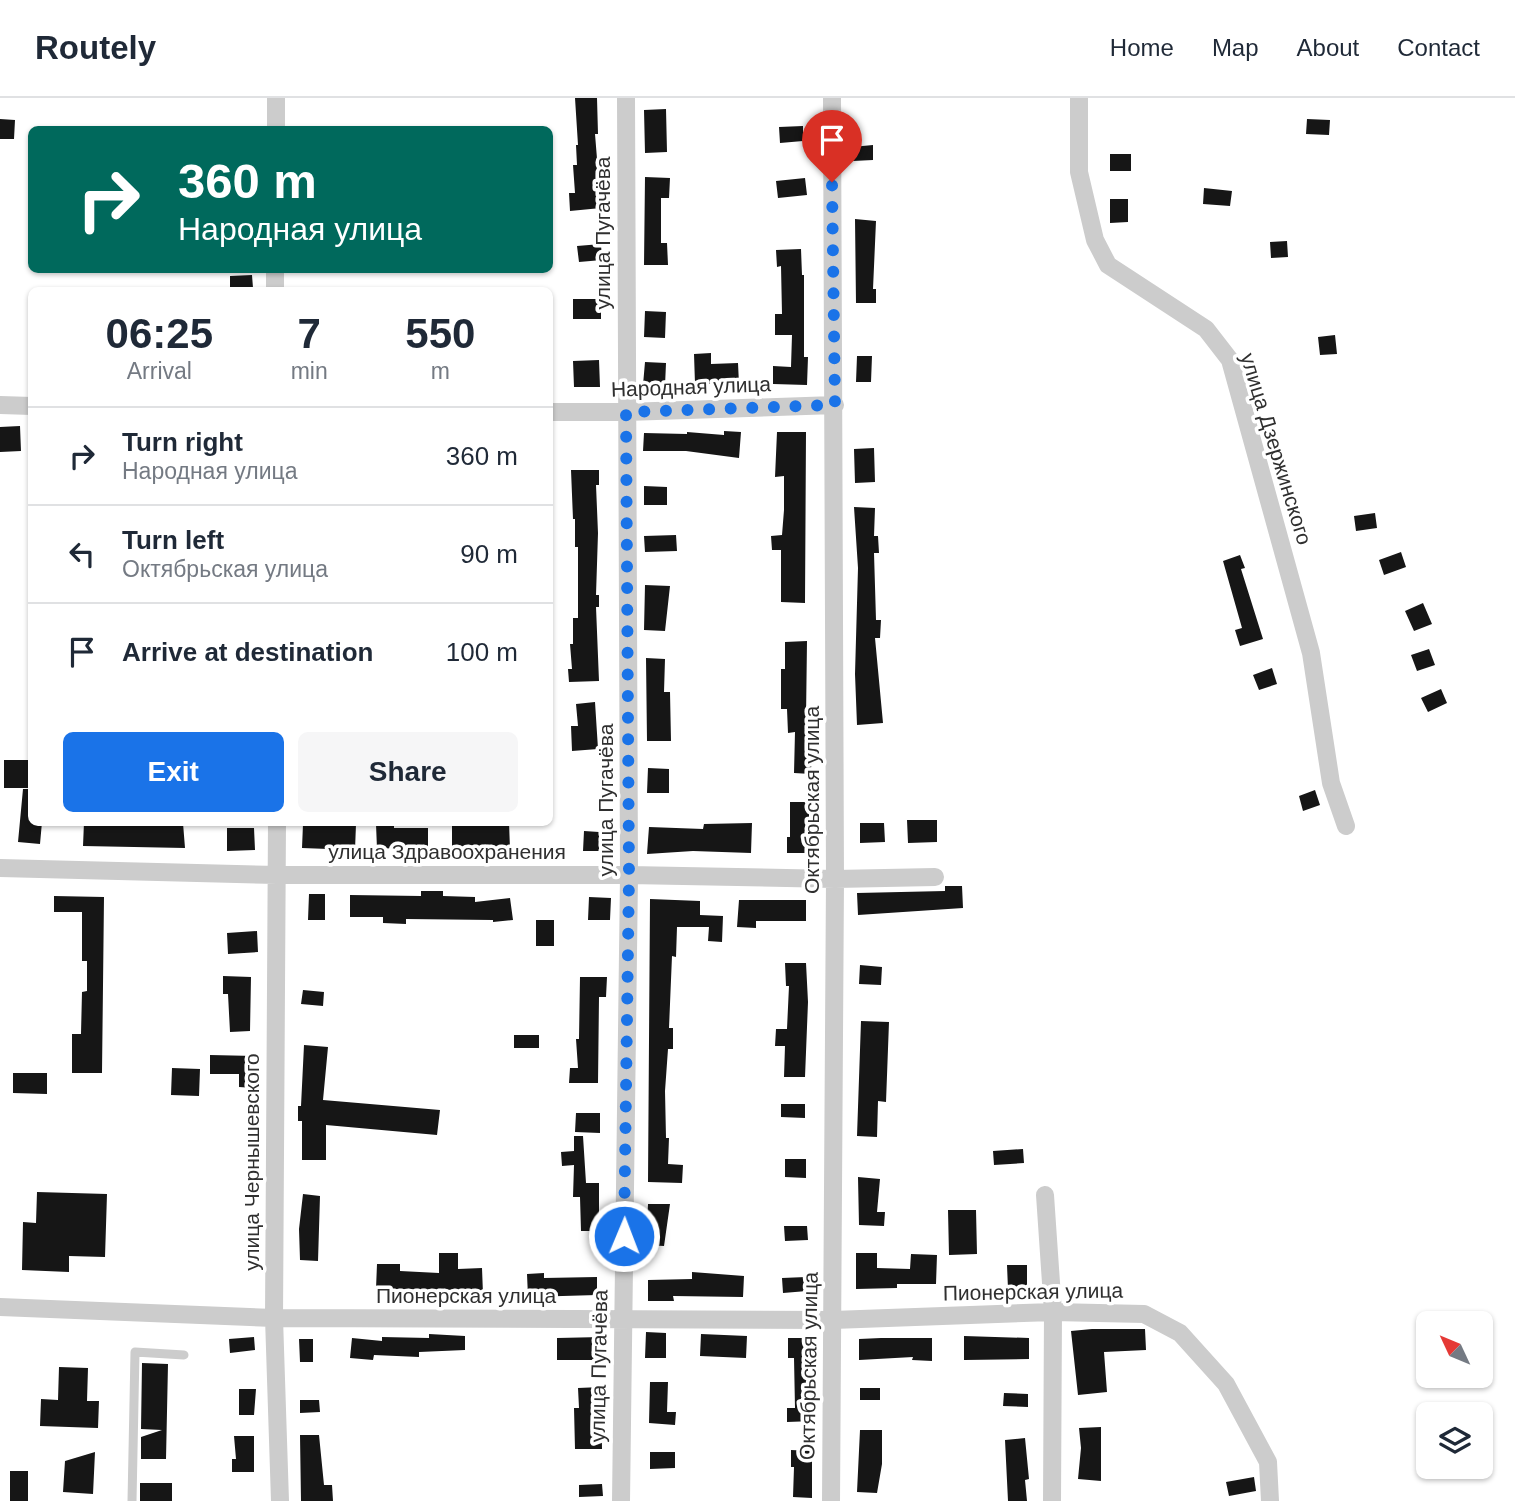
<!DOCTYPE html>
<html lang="en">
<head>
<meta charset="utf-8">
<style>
  body { margin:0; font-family:Arial,sans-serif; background:#f6f6f7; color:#1f2937; height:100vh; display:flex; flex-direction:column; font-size:26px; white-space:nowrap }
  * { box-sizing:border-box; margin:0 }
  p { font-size:23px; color:#747a83 }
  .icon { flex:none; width:38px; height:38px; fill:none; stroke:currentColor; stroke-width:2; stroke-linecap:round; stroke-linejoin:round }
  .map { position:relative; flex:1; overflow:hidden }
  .side { position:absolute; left:28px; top:189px; width:525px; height:539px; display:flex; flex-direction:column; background:#fff; border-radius:10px; box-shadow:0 2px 5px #0004 }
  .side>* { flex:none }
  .banner { position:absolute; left:28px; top:28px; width:525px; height:147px; border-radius:10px; box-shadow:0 2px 5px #0004; background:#00695c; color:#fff; overflow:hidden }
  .needle { width:46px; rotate:314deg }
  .buttons { position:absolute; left:1416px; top:1213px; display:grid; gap:14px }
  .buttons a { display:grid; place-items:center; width:77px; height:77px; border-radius:10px; background:#fff; box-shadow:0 2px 5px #0004; font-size:35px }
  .pin { position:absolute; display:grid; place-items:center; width:60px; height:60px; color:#fff; margin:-72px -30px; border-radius:50% 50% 50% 0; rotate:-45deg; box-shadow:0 0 7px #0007 }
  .pin .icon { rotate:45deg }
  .me { position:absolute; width:77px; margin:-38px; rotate:1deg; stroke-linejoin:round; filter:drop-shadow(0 0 5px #0008) }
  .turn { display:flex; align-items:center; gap:24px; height:147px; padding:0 35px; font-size:32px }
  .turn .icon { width:91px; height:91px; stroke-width:2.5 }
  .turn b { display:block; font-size:49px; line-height:60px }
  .eta { display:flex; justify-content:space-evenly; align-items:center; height:119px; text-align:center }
  .eta b { font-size:42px; font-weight:700; line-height:49px }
  .cta { display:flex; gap:14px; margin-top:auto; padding:14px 35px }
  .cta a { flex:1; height:80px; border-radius:10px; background:#1a73e8; color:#fff; font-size:28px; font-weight:700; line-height:80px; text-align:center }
  .cta a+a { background:#f6f6f7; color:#1f2937 }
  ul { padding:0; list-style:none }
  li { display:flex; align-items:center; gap:21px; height:98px; padding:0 35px; border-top:2px solid #e0e1e3 }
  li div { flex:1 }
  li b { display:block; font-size:26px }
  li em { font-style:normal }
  header { display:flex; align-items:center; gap:42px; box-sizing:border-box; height:98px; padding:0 35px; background:#fff; border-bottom:2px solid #e0e1e3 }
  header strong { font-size:33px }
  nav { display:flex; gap:38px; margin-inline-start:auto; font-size:24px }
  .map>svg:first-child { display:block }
</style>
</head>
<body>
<header>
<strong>Routely</strong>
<nav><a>Home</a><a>Map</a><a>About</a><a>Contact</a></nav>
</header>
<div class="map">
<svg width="1515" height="1403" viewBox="0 0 1515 1403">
  <rect width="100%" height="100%" fill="#fff"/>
  <path fill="#161616" d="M575 0H597L598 36H595L601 110 570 113 569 95H575L573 67H577L576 47H578Z
    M666 11 667 54 645 55 644 12Z
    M0 21 15 22 14 41H0Z
    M1307 21 1330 22 1329 37 1306 36Z
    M803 28V43L780 45 779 29Z
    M873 47V62L853 63 852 49Z
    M1110 56H1131V73H1110Z
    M645 79 670 80 669 100H661V145H667L668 167H644Z
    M805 80 807 97 778 100 776 83Z
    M1204 90 1232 93 1230 108 1203 106Z
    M1110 101H1128V124L1110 125Z
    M855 121 876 123 873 191H876V205H856Z
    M1287 143 1288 159 1271 160 1270 144Z
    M601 146 602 162 579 164 577 148Z
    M801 151 802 177H804V259H808L807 287 773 286V268L791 269 792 237H775V216H782L781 168 777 169 776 152Z
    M252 177 253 190 230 191V178Z
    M573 201H601V221H573Z
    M645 213 666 214 665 240 644 239Z
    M1335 237 1337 256 1320 257 1318 239Z
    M711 255V266L738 265 739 286H695L694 256Z
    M857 258H872L871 284H856Z
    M599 262 600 289H574L573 263Z
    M645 264 666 265 665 288 643 287Z
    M20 328 21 353 0 354V329Z
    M724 333 741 334 739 360 686 353H643L644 335 687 336V334L724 337Z
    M777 334H806L805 505 781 504V452H772L771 438 782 437 784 412V378L775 379Z
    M874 350 875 384 855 385 854 351Z
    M571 372H599V387H596L598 435 596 497H599V509H596L599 583 569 584 568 571H572L570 546H573V520H578V449H575V421H573Z
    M644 388 667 389V407H644Z
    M854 409 875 410 874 438H878L879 455H874L876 522H881L880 540H875L883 625 857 627 855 576 858 470Z
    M1375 415 1377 430 1356 433 1354 418Z
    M676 437 677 453 645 454 644 438Z
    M1401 454 1406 469 1384 477 1379 462Z
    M1240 457 1245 470 1241 471 1263 541 1240 548 1235 532 1242 530 1223 463Z
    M645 487 670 488 665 533 644 532Z
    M1423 505 1432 526 1414 533 1405 513Z
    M807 543 806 620 807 644 812 645 811 676 794 675 795 634 788 635 787 611H781V571H785V544Z
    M1429 551 1435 567 1417 573 1411 557Z
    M646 560 665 561 664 594H670L671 643H647Z
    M1272 570 1277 586 1259 592 1253 577Z
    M1441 591 1447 605 1428 614 1421 600Z
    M595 604 598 651 572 653 571 628H578L576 606Z
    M4 662H32V690H4Z
    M648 670 669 671V695H647Z
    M23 691H32V724H42L40 746 18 744Z
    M1315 692 1320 707 1303 713 1299 698Z
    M790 704H809V755H787V739H790Z
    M907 722H937V744L908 745Z
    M84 724 163 727 183 725 185 750 83 748Z
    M452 724H509L510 751 452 750Z
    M394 725V730H428V752H413V749L377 751 376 726Z
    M752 725 751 755 693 753 647 756 649 729 703 731 704 726Z
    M860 725H884L885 744 860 745Z
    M303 726H356L355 752 302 750Z
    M227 730H254L255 752 227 753Z
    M584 733 599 734V753H583Z
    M945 788H962L963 810 858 817 857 795 945 793Z
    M421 793H443V798L475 799V804L510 800 513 822 493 824V822L406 821V826L383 825V819H350V797L421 798Z
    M309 796H325V822H308Z
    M54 798 104 799 102 975H72V936H81L82 894 87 893V863H82V814H54Z
    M589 799 611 800 610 822H588Z
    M650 801 700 803V817L723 818 722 844 708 843 709 829H677L676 859 672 858 669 930H673V951H668L665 993 666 1040H669L668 1066 683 1067 682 1085 648 1084Z
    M739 802H806V823H756V830L737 829Z
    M536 822H554V848H536Z
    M257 833 258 854 228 856 227 835Z
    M785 865H806L808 904 805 979H784L785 948H775L776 931H787L789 888H786Z
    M860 867 882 869 881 887 859 886Z
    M223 878 251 879 250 933 230 934 228 896H223Z
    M580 879H607L606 899H599L598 985H569L570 970H578L576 941H579Z
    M303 892 324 894 323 908 301 906Z
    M861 923 889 924 886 1004 878 1003 877 1039 857 1038Z
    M514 937H539V950H514Z
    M304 947 328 949 323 1002 440 1012 437 1037 326 1027V1062H302V1023H298V1008H301Z
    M210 957 255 958 254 990 239 989V976H210Z
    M172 970 200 971 199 998 171 997Z
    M13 975H47V996L13 995Z
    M781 1006H805V1020L781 1019Z
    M576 1015H600V1035L575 1034Z
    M574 1038H583L586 1085H599V1121H601V1133H581L580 1099H573L574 1067 562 1068 561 1054 574 1053Z
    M1023 1051 1024 1065 994 1067 993 1053Z
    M785 1061H806V1080L785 1079Z
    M858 1079 880 1081 877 1114H885L884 1128 859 1127Z
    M37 1094 107 1096 105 1159 69 1158V1174L22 1172 23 1124 36 1125Z
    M303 1096 320 1098 318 1163 300 1162 299 1131Z
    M648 1106H670L664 1148 646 1147Z
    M948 1112H976L977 1156 949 1157Z
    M784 1128H807L808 1142 785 1143Z
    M439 1155H458V1171L482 1170 483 1196H466V1192L376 1191 377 1166H400V1173L439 1175Z
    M856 1155H877V1170L910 1171 911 1156 937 1157 936 1186H897V1190L856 1191Z
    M1007 1167H1027V1190L1008 1191Z
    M692 1174 744 1178 743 1199 673 1198 674 1203H648V1182L692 1181Z
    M544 1175V1180L597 1179V1197L528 1199 527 1176Z
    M806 1179 807 1193 783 1195 782 1180Z
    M1092 1231H1145L1146 1252 1104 1254 1107 1294 1078 1297 1071 1233Z
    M646 1234 666 1235V1260H645Z
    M429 1236 465 1238V1252L419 1254V1259L374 1257 373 1262 350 1260 352 1240 382 1243V1239L429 1240Z
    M701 1236 747 1238 746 1260 700 1258Z
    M964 1238 1029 1240V1261L964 1262Z
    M254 1239 255 1252 230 1255 229 1241Z
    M602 1239V1262H557V1240Z
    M788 1240H811L810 1310H814V1323L787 1324V1310H795L794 1260H788Z
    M881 1240H932V1263L912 1262 913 1259 859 1262V1241Z
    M299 1241H313V1264H300Z
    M142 1265 168 1266 166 1361H141V1339L162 1332 141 1331Z
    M59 1269 88 1270 87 1303H99L98 1330 40 1328 41 1301 58 1302Z
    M650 1284H668L667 1314H676L675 1327 649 1325Z
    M601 1289 602 1351H575L574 1310H579L578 1290Z
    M860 1290H880V1302H860Z
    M239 1291H256L254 1317H239Z
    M1004 1295 1028 1296V1309L1003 1308Z
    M300 1302H319L320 1314 300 1315Z
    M1101 1329V1383L1078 1381 1081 1350 1079 1330Z
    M860 1332H882V1366L877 1395 857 1394Z
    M300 1337H319L324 1387H332L333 1403H301Z
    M234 1338H254V1374H232V1361H236Z
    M1025 1340 1029 1381 1025 1382 1027 1403H1008L1005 1342Z
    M791 1352 812 1353V1400L793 1399 794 1369H791Z
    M95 1354 93 1396 63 1394 65 1363Z
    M650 1354H675V1370L650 1371Z
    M10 1373H28V1403H10Z
    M1254 1379 1256 1393 1229 1398 1226 1384Z
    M140 1385H172V1403H140Z
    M602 1386 603 1398 579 1399V1387Z"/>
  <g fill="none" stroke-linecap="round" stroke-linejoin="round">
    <path stroke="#ccc" stroke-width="9" d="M132 1403 135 1254 184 1257"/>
    <path stroke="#ccc" stroke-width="18" d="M1079 0V74L1095 142 1108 167 1206 231 1230 262 1311 555 1331 685 1346 728
      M276 32V0
      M275 192V172
      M0 307 32 308
      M550 314H626L835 307
      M277 724 274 1220 280 1403
      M0 770 277 777H629L835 781 935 779
      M1045 1097 1053 1214 1052 1403
      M0 1209 274 1220 833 1222 1053 1214 1144 1216 1180 1235 1226 1286 1268 1364 1270 1403
      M621 1403 629 777 626 0
      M831 1403 835 781 832 0"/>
  </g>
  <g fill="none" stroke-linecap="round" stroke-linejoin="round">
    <path stroke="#1a73e8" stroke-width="12" stroke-dasharray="0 21.6" d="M624 1138 629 777 626 314 835 307 832 84"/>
  </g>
  <g text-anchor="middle" stroke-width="7" stroke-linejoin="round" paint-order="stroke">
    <g font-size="21" fill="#2f2f2f" stroke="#fff">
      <text transform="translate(603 135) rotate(-90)" y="7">улица Пугачёва</text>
      <text transform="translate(691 289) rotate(-2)" y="7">Народная улица</text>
      <text transform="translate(1276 351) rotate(73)" y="7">улица Дзержинского</text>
      <text transform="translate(606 702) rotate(-90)" y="7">улица Пугачёва</text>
      <text transform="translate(812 702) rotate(-90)" y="7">Октябрьская улица</text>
      <text x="447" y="761">улица Здравоохранения</text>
      <text transform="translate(252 1064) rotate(-90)" y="7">улица Чернышевского</text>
      <text transform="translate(1033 1194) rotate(-1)" y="7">Пионерская улица</text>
      <text x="466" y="1205">Пионерская улица</text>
      <text transform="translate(599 1268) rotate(-89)" y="7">улица Пугачёва</text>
      <text transform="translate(809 1268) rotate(-89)" y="7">Октябрьская улица</text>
    </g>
  </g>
</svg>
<div class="buttons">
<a><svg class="needle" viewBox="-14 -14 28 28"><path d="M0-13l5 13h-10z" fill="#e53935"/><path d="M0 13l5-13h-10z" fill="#747a83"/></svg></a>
<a><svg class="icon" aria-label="layers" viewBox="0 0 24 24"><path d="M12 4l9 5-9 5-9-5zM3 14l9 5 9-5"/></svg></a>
</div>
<div class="pin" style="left:832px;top:84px;background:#d93025"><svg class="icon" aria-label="arrive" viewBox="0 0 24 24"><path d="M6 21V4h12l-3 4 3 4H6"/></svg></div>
<svg class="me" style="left:624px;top:1138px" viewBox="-20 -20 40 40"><circle r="17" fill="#1a73e8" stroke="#fff" stroke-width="3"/><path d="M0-11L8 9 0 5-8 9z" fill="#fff"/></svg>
<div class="banner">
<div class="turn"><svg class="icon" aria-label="right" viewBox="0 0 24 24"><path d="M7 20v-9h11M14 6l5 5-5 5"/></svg><div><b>360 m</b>Народная улица</div></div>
</div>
<section class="side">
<div class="eta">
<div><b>06:25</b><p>Arrival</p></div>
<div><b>7</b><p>min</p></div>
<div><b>550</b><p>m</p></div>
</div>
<ul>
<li><svg class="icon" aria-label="right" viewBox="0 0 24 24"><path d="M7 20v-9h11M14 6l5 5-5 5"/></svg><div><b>Turn right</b><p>Народная улица</p></div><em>360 m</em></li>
<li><svg class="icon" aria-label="left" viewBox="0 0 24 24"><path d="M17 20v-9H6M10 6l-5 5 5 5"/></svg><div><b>Turn left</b><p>Октябрьская улица</p></div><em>90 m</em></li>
<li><svg class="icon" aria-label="arrive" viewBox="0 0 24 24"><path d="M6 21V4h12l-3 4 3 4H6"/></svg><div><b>Arrive at destination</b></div><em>100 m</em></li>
</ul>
<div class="cta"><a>Exit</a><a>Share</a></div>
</section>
</div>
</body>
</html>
